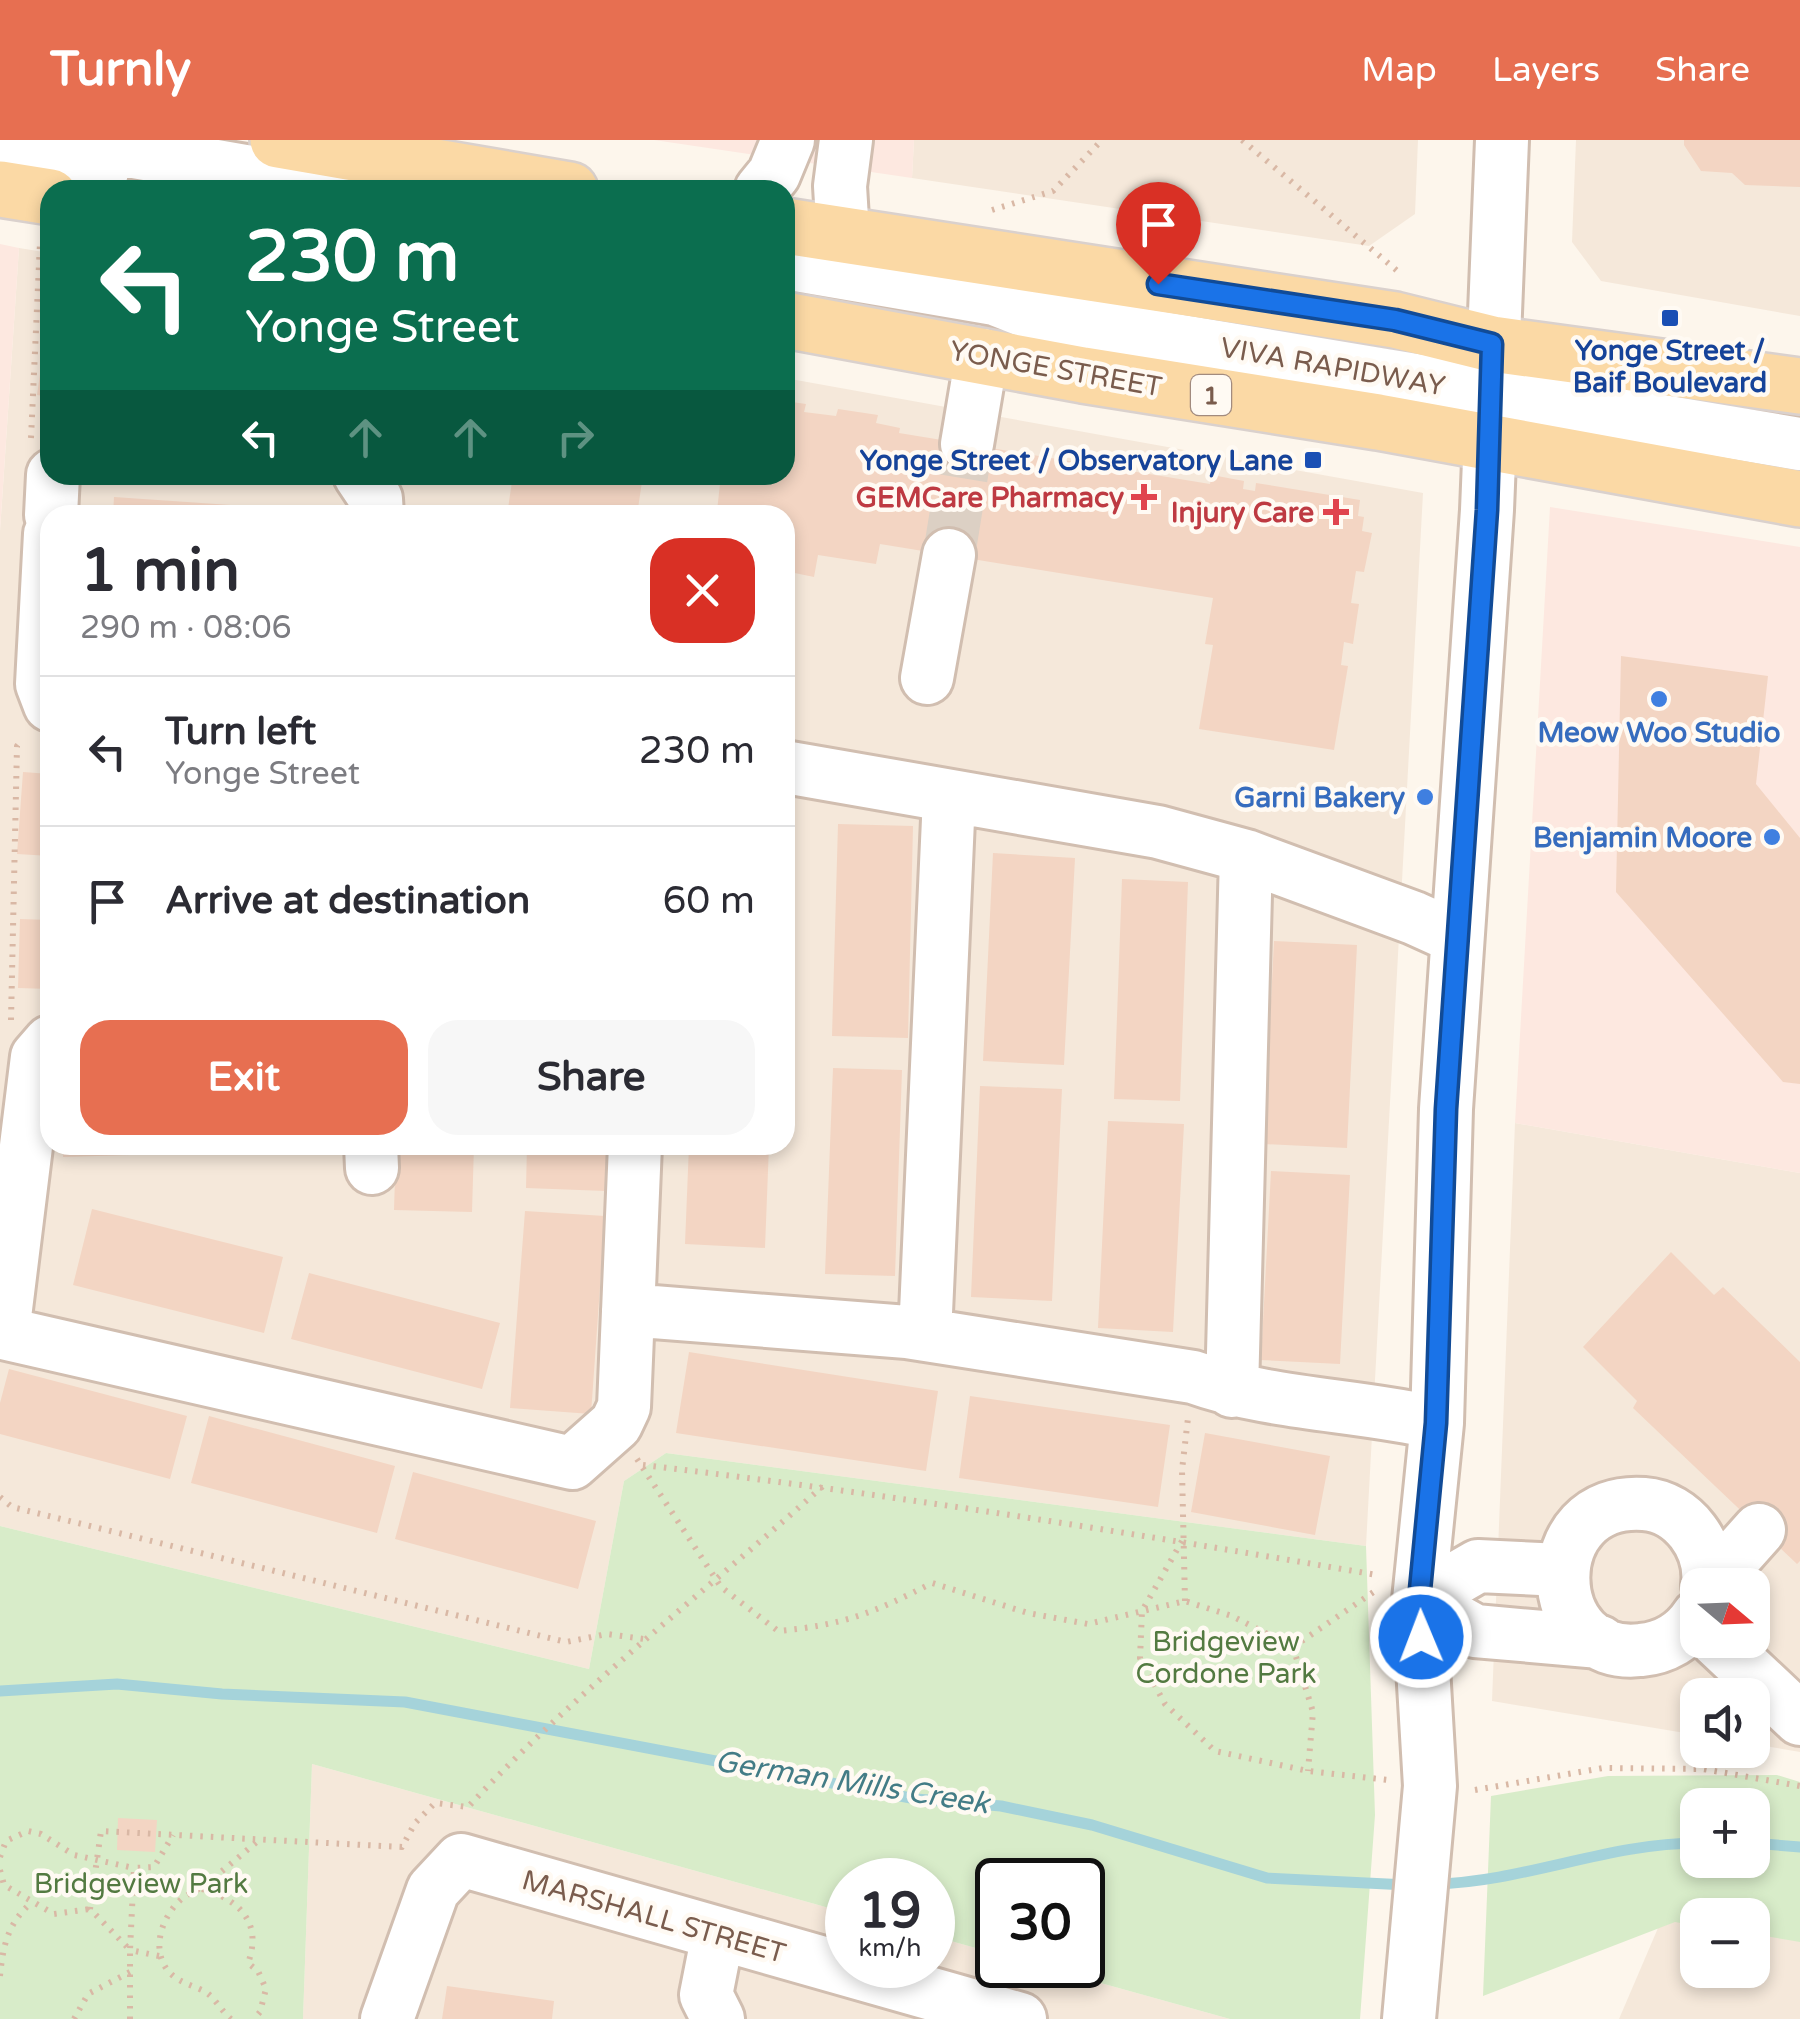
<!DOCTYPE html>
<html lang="en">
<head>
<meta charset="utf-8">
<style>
  body { margin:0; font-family:"Varela Round",sans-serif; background:#f7f7f7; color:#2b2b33; height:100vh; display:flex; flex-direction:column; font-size:38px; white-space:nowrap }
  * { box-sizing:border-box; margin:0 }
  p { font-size:32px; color:#7c7c81 }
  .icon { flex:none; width:55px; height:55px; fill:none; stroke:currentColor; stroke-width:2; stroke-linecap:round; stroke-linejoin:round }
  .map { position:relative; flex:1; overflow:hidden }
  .panel { position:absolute; left:40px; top:365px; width:755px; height:650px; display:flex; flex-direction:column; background:#fff; border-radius:30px; box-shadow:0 5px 15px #0003 }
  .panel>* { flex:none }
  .guide { position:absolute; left:40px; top:40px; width:755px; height:305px; border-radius:30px; box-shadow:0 5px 15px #0003; background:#0b6e4f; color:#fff; overflow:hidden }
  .needle { width:65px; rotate:109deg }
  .fabs { position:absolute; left:1680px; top:1428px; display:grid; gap:20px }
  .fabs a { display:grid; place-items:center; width:90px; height:90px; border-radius:20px; background:#fff; box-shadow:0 5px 15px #0003; font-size:50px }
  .speed { position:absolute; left:825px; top:1718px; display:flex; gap:20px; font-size:50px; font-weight:700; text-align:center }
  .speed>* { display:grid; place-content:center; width:130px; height:130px; border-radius:50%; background:#fff; box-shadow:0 5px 15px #0003; line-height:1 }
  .speed small { font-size:25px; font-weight:400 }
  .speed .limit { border:5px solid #111; border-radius:15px; background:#fff; color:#111 }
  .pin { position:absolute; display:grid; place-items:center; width:85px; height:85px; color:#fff; margin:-102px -42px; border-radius:50% 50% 50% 0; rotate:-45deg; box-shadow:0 0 10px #0007 }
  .pin .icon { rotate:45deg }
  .me { position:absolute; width:110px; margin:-55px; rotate:359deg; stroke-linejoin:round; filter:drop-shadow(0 0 8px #0008) }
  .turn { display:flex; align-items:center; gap:35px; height:210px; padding:0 40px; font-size:45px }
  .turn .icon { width:130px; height:130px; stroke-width:2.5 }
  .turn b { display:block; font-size:70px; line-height:85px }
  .lanes { display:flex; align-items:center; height:95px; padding:0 40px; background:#0003; justify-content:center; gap:50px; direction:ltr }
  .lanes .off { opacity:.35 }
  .round { display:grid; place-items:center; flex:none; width:105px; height:105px; border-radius:30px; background:#f7f7f7 }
  .headline { display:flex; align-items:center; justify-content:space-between; height:170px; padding:0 40px }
  h1 { font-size:60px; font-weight:800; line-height:75px }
  .button { display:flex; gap:20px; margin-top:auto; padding:20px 40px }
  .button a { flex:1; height:115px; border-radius:30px; background:#e76f51; color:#fff; font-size:40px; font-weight:800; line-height:115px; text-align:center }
  .button a+a { background:#f7f7f7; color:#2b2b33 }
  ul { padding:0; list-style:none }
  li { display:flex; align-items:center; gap:30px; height:150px; padding:0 40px; border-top:2px solid #e1e1e2 }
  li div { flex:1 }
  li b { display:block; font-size:38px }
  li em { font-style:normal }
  header { display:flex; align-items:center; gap:60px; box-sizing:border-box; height:140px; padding:0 50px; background:#e76f51; color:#fff }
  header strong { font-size:48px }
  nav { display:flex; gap:55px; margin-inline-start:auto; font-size:35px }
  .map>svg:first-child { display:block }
</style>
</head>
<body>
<header>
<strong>Turnly</strong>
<nav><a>Map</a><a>Layers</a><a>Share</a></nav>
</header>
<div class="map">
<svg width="1800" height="1879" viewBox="0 0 1800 1879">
  <rect width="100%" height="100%" fill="#fdf6ec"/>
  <path fill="#f5e8da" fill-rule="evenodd" d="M914 0H1418L1415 74 1369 106 912 38Z
    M1576 0H1800V176L1601 141 1572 102Z
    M19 108 50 113V335H785V238L1423 353 1366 1406 666 1313 624 1341 589 1529 0 1386V391ZM50 375H785V1005H50Z
    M1515 983 1800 1033V1612L1753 1604 1752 1555H1698L1697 1595 1492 1561ZM1698 1445H1752V1500H1698Z
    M312 1624 847 1773 848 1825H932L933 1796 997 1814 998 1825H1036L1230 1879H303Z
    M1667 1767 1698 1775V1830H1752L1753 1782 1800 1790V1879H1619Z"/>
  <path fill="#fde8e0" d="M654 0H914L912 38Z
    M0 104 19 108 0 390Z
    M1550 367 1800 407V1033L1515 983Z"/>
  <path fill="#d8ecc9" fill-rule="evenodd" d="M666 1313 1366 1406 1375 1675 1360 1879H1230L1036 1825H1082V1740H998L997 1814 933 1796 932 1740H848L847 1773 312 1624 303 1879H0V1386L589 1529 624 1341Z
    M1777 1635 1800 1642V1802L1753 1794 1752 1775H1698L1697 1786 1675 1782 1483 1856 1491 1656 1608 1636ZM1752 1665V1720H1698V1665Z"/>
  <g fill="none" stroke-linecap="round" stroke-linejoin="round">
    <path stroke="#a5d3da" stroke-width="11" d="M0 1551 117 1544 222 1554 405 1562 916 1659 1001 1666 1092 1685 1267 1738 1407 1745
      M1752 1703 1800 1707
      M1435 1744C1523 1742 1609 1703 1698 1703"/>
  </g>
  <path fill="#f3d5c3" d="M1684 0H1800V47L1745 45 1732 33 1701 31 1684 5Z
    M48 179H50V257L37 255Z
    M785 261 806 264 804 272 836 276 838 269 878 275 876 283 900 288 899 293 1210 344 1212 335 1244 341 1243 349 1255 351 1256 343 1360 360 1358 376 1364 377 1362 391 1372 393 1364 432 1356 431 1351 463 1359 464 1353 504 1344 502 1341 525 1348 526 1334 610 1199 589 1213 505 1205 504 1213 458 880 404 876 424 818 415 814 437 785 431V375H725L717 371 721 335H785Z
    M513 335H643L637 375H507Z
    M114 357 333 372 332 375H113Z
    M1621 516 1768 536 1756 644 1800 698V944L1783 942 1616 752Z
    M23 632 50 634V716L17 714Z
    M838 684 913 686 908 898 832 896Z
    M993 713 1075 718 1064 925 983 921Z
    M1122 739 1188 742 1180 961 1114 959Z
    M20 779 50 780V849L18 848Z
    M1274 801 1357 805 1347 1008 1264 1004Z
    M833 928 902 930 895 1136 825 1134Z
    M980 946 1062 949 1052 1161 971 1157Z
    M1108 981 1184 984 1173 1192 1098 1188Z
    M63 1005H297L298 1010 63 1017Z
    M396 1005H474L472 1072 394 1070Z
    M527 1005H608L606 1051 526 1048Z
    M689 1005H769L765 1108 685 1104Z
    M1271 1031 1350 1035 1340 1224 1261 1220Z
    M92 1069 283 1117 264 1193 73 1145Z
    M525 1071 605 1076 591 1274 510 1268Z
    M1671 1112 1714 1155 1723 1147 1800 1222V1421L1797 1424 1633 1268 1637 1261 1583 1207Z
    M309 1133 500 1183 482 1249 291 1199Z
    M689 1212 938 1251 926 1331 676 1293Z
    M9 1229 187 1276 170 1339 0 1294V1263Z
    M970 1256 1170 1285 1158 1367 959 1338Z
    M209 1276 395 1326 377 1393 191 1343Z
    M1205 1293 1330 1316 1315 1395 1191 1372Z
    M413 1332 596 1381 578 1449 395 1399Z
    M118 1678 157 1680 155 1712 117 1710Z
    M447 1846 554 1861 552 1879H442Z"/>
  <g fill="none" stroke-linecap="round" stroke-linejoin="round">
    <path stroke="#dcd0c4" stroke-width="52" stroke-dasharray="52 26" stroke-linecap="butt" d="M949 415 967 304"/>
    <g stroke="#d1beb0" stroke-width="58">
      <path id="minor" d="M64 0 357 50
        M0 15 102 32
        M761 50 774 34 788 0
        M843 96 840 46 846 0
        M785 123 995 159 1043 178 1800 304
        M967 304 982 215
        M360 335 376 359 377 375
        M51 375 53 335
        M50 394 42 544 50 565
        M927 538 949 415
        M785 627 1158 692 1246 716 1414 778 1456 797
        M50 902 37 917 3 1193 572 1323 616 1284 624 1267 635 1005
        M371 1005 372 1028
        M628 1170 907 1192 1193 1237C1271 1265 1356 1264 1437 1283
        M925 1195 949 657
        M1232 1251 1246 716
        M1710 1445 1759 1390
        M1419 1460 1475 1491 1600 1502
        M1419 1460 1478 1426 1561 1430
        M1698 1476C1685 1496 1664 1508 1641 1510 1540 1522 1534 1356 1644 1364 1684 1367 1712 1407 1708 1445
        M1716 1500 1800 1579
        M718 1794 706 1855 718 1879
        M387 1879 433 1750 461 1720 1020 1879
        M1409 1879 1430 1646 1419 1460 1437 1283 1446 969 1487 370 1502 0"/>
    </g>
    <g stroke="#dad1cd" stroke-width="60">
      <path id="major" d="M278 0 570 50
        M0 49 50 57
        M785 86 1395 180 1492 204 1800 246
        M785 180 1083 235 1378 282 1800 359"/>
    </g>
    <path stroke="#d9b8a5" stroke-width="6" stroke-dasharray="2.5 8" stroke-linecap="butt" d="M1242 0 1401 134
      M992 70 1053 51 1102 0
      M31 298 40 103
      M11 880 17 606 23 599
      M637 1319 721 1447 778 1491C844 1485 873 1473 932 1443L1028 1473 1088 1484 1185 1461 1232 1476 1293 1507 1313 1572 1308 1631
      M643 1325C889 1354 1133 1393 1377 1435
      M0 1357 12 1367 566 1502 607 1494 644 1499
      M1182 1401 1142 1471 1140 1518 1165 1564 1215 1611 1308 1631 1388 1640
      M1185 1461 1182 1330 1188 1278
      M1293 1507 1375 1451
      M1475 1650 1603 1628 1703 1629 1800 1646
      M0 1717 6 1701 28 1691 41 1694 74 1715 134 1728
      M0 1730 4 1745 54 1774 90 1769
      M202 1749C239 1759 263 1783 248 1823L258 1831 266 1849 260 1872 254 1879
      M159 1816 130 1810 134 1728 154 1727 173 1695
      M0 1836C3 1805 8 1783 32 1762
      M74 1879 88 1854 130 1832
      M130 1879V1810L90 1769 101 1691 402 1707 415 1683 435 1663 468 1667C577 1550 704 1453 823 1346
      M231 1879C221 1871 215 1857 204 1851 192 1845 180 1843 170 1833 149 1811 162 1774 184 1757 190 1753 198 1750 204 1745 223 1731 241 1715 259 1700"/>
    <use href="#minor" stroke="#fff" stroke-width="52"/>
    <use href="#major" stroke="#fbd9a5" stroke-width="55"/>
  </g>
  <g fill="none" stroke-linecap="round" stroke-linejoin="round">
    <g stroke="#114b97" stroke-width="25">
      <path id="route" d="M1158 144 1395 180 1492 204 1487 370 1446 969 1436 1283 1419 1460 1421 1497"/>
    </g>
    <use href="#route" stroke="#1a73e8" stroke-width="18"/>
  </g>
  <g fill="#1a4fb4" stroke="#fffaf3" stroke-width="4">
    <rect x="1660" y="168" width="20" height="20" rx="5"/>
    <rect x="1303" y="310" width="20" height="20" rx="5"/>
  </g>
  <g fill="#e0444e" stroke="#fffaf3" stroke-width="4">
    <path d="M1139 342h10v10h10v10h-10v10h-10v-10h-10v-10h10z"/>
    <path d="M1331 357h10v10h10v10h-10v10h-10v-10h-10v-10h10z"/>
  </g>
  <g fill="#3f7fe0" stroke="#fffaf3" stroke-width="4">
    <circle cx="1659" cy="559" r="10"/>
    <circle cx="1425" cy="657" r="10"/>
    <circle cx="1772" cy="697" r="10"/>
  </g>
  <g text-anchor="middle" stroke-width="9" stroke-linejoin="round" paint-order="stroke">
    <rect fill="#fffaf3" stroke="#a28b7f" stroke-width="2.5" x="1191" y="235" width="40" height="40" rx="8"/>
    <g font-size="25" font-weight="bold" fill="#7a5c4d">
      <text x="1211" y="264">1</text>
    </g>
    <g font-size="28" font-weight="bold" fill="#164399" stroke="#fffaf3">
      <text x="1670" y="220">Yonge Street /<tspan x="1670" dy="32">Baif Boulevard</tspan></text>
      <text x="1293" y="330" text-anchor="end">Yonge Street / Observatory Lane</text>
    </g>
    <g font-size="28" fill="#7a5c4d" stroke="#fffaf3">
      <text transform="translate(1333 226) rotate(10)" y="10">VIVA RAPIDWAY</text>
      <text transform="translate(1056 228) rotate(10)" y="10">YONGE STREET</text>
      <text transform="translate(654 1776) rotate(16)" y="10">MARSHALL STREET</text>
    </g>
    <g font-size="28" font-weight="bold" fill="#be3a42" stroke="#fffaf3" text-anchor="end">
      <text x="1124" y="367">GEMCare Pharmacy</text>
      <text x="1314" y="382">Injury Care</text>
    </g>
    <g font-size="28" font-weight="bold" fill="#366cbe" stroke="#fffaf3" text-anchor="end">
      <text x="1659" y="602" text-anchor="middle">Meow Woo Studio</text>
      <text x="1405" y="667">Garni Bakery</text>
      <text x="1752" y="707">Benjamin Moore</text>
    </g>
    <g font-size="28" fill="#537a41" stroke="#fffaf3">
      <text x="1226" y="1511">Bridgeview<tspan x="1226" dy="32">Cordone Park</tspan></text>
      <text x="141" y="1753">Bridgeview Park</text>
    </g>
    <g font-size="30" font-style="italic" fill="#437c86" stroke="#fffaf3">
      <text transform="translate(852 1642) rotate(9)" y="10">German Mills Creek</text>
    </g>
  </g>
</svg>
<div class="fabs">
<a><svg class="needle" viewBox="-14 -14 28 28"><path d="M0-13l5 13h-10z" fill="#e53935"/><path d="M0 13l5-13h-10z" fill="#7c7c81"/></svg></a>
<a><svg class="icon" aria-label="sound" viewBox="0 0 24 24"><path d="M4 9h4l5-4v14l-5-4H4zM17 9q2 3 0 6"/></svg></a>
<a>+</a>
<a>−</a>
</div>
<div class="speed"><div>19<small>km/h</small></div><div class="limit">30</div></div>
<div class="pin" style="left:1158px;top:144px;background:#d93025"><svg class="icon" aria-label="arrive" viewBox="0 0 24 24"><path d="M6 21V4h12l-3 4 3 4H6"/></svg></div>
<svg class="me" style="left:1421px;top:1497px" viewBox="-20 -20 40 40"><circle r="17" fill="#1a73e8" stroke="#fff" stroke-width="3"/><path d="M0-11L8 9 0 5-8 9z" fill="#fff"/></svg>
<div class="guide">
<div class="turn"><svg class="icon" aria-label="left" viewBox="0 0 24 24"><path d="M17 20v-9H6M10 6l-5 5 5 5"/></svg><div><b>230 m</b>Yonge Street</div></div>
<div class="lanes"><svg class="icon" aria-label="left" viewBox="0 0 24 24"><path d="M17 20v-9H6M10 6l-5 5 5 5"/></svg><svg class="icon off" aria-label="ahead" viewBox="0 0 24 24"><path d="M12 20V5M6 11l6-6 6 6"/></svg><svg class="icon off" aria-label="ahead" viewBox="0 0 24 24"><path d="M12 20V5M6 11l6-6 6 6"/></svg><svg class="icon off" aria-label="right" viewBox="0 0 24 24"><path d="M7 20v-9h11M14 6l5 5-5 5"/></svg></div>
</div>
<section class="panel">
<div class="headline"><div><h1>1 min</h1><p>290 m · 08:06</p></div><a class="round" style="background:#d93025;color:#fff"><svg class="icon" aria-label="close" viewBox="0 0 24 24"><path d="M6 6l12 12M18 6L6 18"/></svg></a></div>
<ul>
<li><svg class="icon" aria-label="left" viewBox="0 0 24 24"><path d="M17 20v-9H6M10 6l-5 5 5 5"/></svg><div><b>Turn left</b><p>Yonge Street</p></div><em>230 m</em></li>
<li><svg class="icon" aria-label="arrive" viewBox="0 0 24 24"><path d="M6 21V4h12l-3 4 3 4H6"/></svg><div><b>Arrive at destination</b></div><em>60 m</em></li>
</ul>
<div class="button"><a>Exit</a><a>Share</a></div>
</section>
</div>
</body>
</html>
